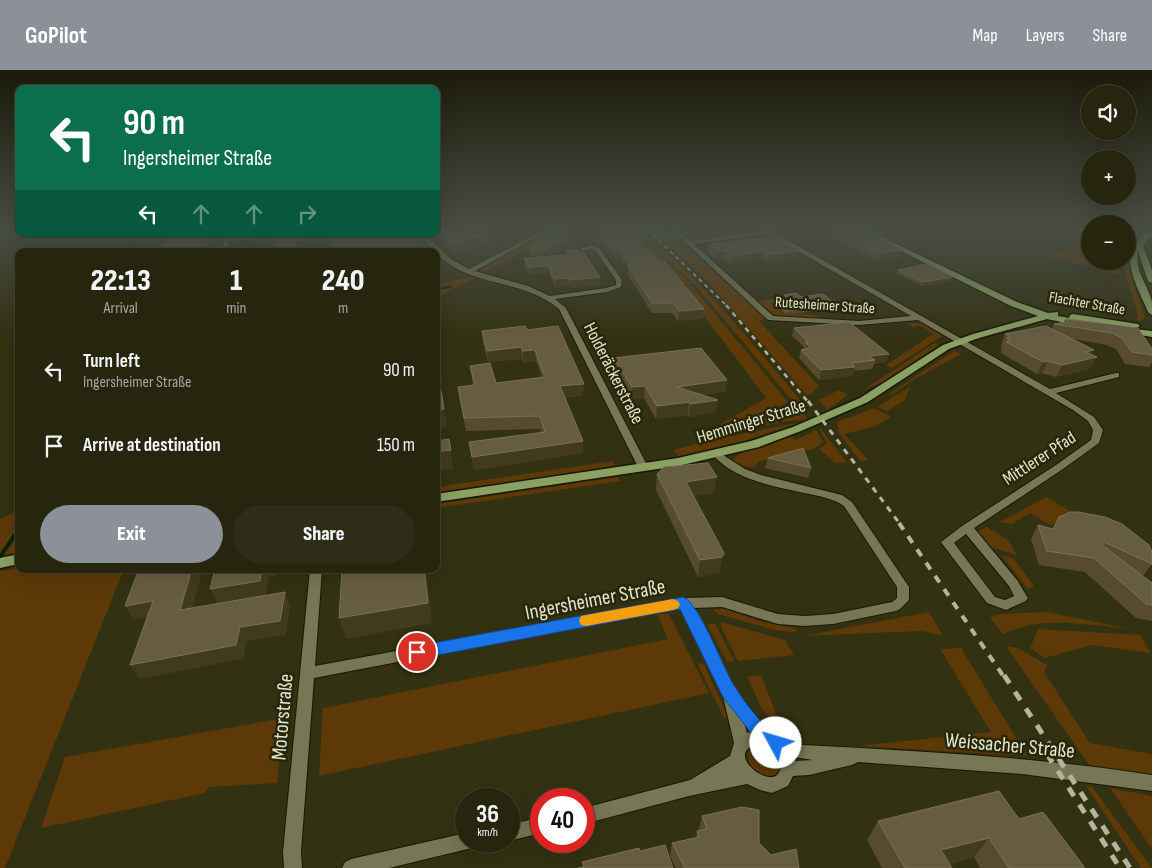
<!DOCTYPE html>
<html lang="en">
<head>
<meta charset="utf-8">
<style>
  body { margin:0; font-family:"Sofia Sans Condensed",sans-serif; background:#2e2d17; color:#f1f3f6; height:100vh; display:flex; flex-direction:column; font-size:19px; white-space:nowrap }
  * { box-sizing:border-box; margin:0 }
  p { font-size:16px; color:#a4a59e }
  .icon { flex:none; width:28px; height:28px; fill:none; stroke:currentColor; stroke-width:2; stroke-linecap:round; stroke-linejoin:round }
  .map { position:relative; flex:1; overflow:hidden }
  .panel { position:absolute; left:15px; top:178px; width:425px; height:325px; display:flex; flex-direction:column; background:#26250e; border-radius:10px; box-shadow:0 5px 20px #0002,0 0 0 1px #42422e }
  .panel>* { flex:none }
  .hud { position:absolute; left:15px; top:15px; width:425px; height:152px; border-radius:10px; box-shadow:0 5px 20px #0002,0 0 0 1px #42422e; background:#0b6e4f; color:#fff; overflow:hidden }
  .fabs { position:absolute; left:1081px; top:15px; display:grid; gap:10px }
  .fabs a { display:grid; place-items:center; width:55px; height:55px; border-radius:50%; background:#26250e; box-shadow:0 5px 20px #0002,0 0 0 1px #42422e; font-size:25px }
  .speed { position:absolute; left:455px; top:718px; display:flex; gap:10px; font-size:25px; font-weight:700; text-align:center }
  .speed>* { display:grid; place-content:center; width:65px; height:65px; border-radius:50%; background:#26250e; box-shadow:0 5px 20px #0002,0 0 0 1px #42422e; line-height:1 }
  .speed small { font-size:12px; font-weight:400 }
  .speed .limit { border:8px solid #d22; background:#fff; color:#111 }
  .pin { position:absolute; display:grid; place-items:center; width:42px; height:42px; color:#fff; margin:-21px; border:2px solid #fff; border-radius:50%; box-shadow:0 1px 5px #0007 }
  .me { position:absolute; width:55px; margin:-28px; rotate:309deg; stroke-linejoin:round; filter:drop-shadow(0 0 4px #0008) }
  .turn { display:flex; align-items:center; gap:18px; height:105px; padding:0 25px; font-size:22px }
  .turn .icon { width:65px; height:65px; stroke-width:2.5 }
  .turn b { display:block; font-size:35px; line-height:42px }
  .lanes { display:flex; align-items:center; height:48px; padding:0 25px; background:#0003; justify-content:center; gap:25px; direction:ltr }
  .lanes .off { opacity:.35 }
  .eta { display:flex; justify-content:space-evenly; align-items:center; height:85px; text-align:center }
  .eta b { font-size:30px; font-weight:800; line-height:35px }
  .primary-button { display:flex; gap:10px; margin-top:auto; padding:10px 25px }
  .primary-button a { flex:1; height:58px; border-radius:30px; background:#8c9099; color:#fff; font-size:20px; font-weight:800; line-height:58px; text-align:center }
  .primary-button a+a { background:#2e2d17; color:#f1f3f6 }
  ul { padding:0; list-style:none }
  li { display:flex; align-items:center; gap:15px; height:75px; padding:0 25px }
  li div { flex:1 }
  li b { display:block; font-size:19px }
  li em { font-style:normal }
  header { display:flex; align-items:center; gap:30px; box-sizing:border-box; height:70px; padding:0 25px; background:#8c9099; color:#fff }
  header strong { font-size:24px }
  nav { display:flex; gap:28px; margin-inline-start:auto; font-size:18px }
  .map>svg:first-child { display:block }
</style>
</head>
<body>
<header>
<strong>GoPilot</strong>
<nav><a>Map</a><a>Layers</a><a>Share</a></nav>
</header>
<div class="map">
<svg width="1152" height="798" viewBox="0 0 1152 798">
  <rect width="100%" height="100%" fill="#323112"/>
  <path fill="#5d3907" d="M552 159H569L485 202 483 201 484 197Z
    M625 159H631L691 214 681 215Z
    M633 159H641C702 212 753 273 804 335L790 328 695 215Z
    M650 159H667L766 248 759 251 819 316 811 325 806 324 703 206Z
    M1151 159C1114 180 1136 216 1145 247L1141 251 1137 250 1138 244 1121 191H1128V160Z
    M1090 174V191H1117L1121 206 1047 185 1076 177 1077 175Z
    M468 207 474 208 436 228V215Z
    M682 216H692L788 332 770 344 779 353 719 363 717 361 719 355 766 328Z
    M776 229 779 231 771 233 784 244 800 243 817 245 819 249 775 245 758 231Z
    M916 253 922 254 942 266 892 298 886 295 933 264 920 255 913 257 909 254Z
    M935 273 939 275 881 313 863 320Z
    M954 281 961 284 913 310 893 324 890 323Z
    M910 317 905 330 887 341 877 337Z
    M839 320 848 325 827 340 819 330Z
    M794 335 802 341 807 349 783 352 774 344Z
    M874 338 891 347 876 356 844 364 869 390 860 391 837 360 838 359 837 352Z
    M802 352 741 372 678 386 673 380 715 369Z
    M819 359H821L847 392 835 393 819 379 827 373Z
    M816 360 823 372 814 379 758 392 754 398 744 396 733 390 738 384 789 367 796 370Z
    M613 391 615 396 436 423V417Z
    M618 407 620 411 436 438V434Z
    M1046 427 1101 459 1059 452 1050 455 1030 443 1012 454 1000 452Z
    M19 440V483L0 486V449Z
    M987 457 1008 470 1017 485 987 476 975 463Z
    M1001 485 1014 489 1034 516 1028 519Z
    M19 498 124 499 5 798H0V501Z
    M722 538 759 551 797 559 796 562 774 560 718 544 713 540Z
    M929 542 943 566 923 561 803 566Z
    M1047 542 1130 559C1085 555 1044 545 1003 564L990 547 1000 544Z
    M657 544H669L709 623 319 706 323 638 668 569Z
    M721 552 785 570 794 585 738 591 721 557Z
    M715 553 734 591 727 592 707 554Z
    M1038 559 1141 565 1150 583 1092 575 1045 588 1030 578Z
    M1006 576 1018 578 1047 595 1044 602 1090 673 1152 684V705L1089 695Z
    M961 578 1027 686 858 676 991 662 940 579Z
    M697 593 704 594 728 647 724 648Z
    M761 605 778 649 772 650 762 639 747 607Z
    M284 648 277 713 209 717 205 723 41 758 65 687Z
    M762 674 777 682 782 697 775 705 764 706C748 700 739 676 762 674Z
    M1086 716 1092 717 1152 798H1141Z
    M1110 718 1152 726V779Z"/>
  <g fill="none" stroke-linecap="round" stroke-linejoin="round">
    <path stroke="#002308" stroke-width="2" d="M130 181 139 164
      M436 219 451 217"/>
    <path stroke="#002308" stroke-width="4" d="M0 487 19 459"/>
    <g stroke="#1a1900" stroke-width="2">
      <path id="minor" d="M545 159H552L475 201 528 216 550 226 606 218 616 215V210L595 180 591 179 583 181 580 179 591 175 599 178 622 210 621 217 607 222 555 229 566 238 648 397 647 399 643 400 638 397 559 239C524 211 487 217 452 196 439 188 429 175 419 164H425L451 189 469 199Z
        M671 159H677L691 171 764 161 761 159H768L1050 319 1116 303H1119V307L1056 323 1094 347 1103 360 1099 373 1063 399 974 458 1017 510 1028 528 1026 531 1006 540 987 533 941 472 962 456 1056 395 1091 370 1093 360 1088 351 1073 340 918 250 859 255 768 250ZM768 164 911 246 859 251 773 246 694 174ZM966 464 1009 516 1014 526 1005 530 995 527 954 473Z
        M226 164H230V168L273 164H290L287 166 229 171 227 181H221Z
        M717 381 745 399 761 405 842 425 852 432 909 517V530L900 539 896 541 833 554 805 556 778 554 722 537 693 538 701 551 735 620 770 663 785 671 803 675C920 681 1036 687 1152 705V721L1022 704 858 692 852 695 809 705 793 706 788 716 772 723 760 720 747 714 689 726 584 754V738L690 710 730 686 734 673 722 622 690 554 680 538 314 608 301 782 302 798H284L283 782 310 499H322L315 596 683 528 722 527 778 544 805 546 833 544 892 532 897 528V517L844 436C832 428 819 426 804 423 773 416 734 410 712 384ZM744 652 751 661 747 663ZM756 674C771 676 778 683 781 698 780 700 779 703 777 705 767 714 739 693 746 681 748 678 753 676 756 674ZM794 687 813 690 795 691Z
        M541 747V763L509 771V755Z
        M466 763V771H478L476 777 389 798H342L345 792 351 789Z"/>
    </g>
    <g stroke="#1a1900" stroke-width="3">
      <path id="major" d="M857 159H865L1017 232 1048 243 1058 242V246L1069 248 1070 245 1073 244 1138 254 1140 256 1135 259 1152 261V267L1122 262 1120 260 1125 257 1083 251V255L1080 256 1047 249 979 268 949 279 868 332 801 361 759 377 678 396 436 432V424L678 388 751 371 793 357 860 328 943 275 973 264 1038 246 1011 236Z
        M1152 160V166L1143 175 1152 200V213L1148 211 1138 181C1134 202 1148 214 1152 232 1152 236 1152 241 1152 245L1148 242C1137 215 1112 177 1152 160Z
        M19 484V494L0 498V488Z"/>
    </g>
    <use href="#minor" fill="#777756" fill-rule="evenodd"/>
    <use href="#major" fill="#8ba063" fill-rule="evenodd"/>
    <path stroke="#b4b49f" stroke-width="2" stroke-dasharray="4 4" stroke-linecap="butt" d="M647 159 727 236"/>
    <path stroke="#b4b49f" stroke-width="2.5" stroke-dasharray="5 5" stroke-linecap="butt" d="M726 235 809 333"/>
    <path stroke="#b4b49f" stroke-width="3" stroke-dasharray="6 6" stroke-linecap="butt" d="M808 331 900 454"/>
    <path stroke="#b4b49f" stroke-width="4" stroke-dasharray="8 8" stroke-linecap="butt" d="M899 453 1004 607"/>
    <path stroke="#b4b49f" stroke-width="5" stroke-dasharray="10 10" stroke-linecap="butt" d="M1004 605 1130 798
      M1047 684 1120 798"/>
  </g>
  <path fill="#574b2e" d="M596 159H625L646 180 659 192 704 239 703 248 678 251 672 243H652L627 203 628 197 621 188 616 189 596 161Z
    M826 159H862L903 180 901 187 878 191 825 163Z
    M326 164H415L429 181H334L327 168Z
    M443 165 491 174 466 179V181L454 183 444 175Z
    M570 166V173L546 186 600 215 570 218 569 215 555 217 549 203 529 205 525 196 524 188 538 187 529 185V178Z
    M709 174 799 181 797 188 767 193 761 189 731 194 724 189 716 190 708 182Z
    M898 200 953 207 952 211 922 216 897 203Z
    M784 225 801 227 837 235 836 238H833L832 240 785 244 772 233 773 230 785 229 784 227Z
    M1066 249 1138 258 1152 279V292L1149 297 1125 294 1116 279 1106 275 1074 269 1091 285 1090 299 1056 307 1042 303 1037 304 1001 283 1002 281 1001 280 1002 277 1001 276 1005 264 1052 259 1054 254 1064 252Z
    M794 258 886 292 874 294 872 299 854 301 853 306 819 310 799 288 801 280 803 279 804 277 792 266Z
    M527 260 583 325 565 328 583 371V383L474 400 469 372 541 363 540 359 466 361 460 329 458 317 473 315 470 296 496 313 542 307 536 291 523 293 522 289 488 292 483 272 482 261Z
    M614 288 727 310 725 322 704 325 716 342 689 347 688 345 656 349 644 328 632 330 614 300Z
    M768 388 811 398 808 408 765 398Z
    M657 404 714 423 693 426 720 500 719 503 698 507 656 420Z
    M1059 447 1152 494 1143 506 1152 513V551L1136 548 1085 502 1039 495 1031 469 1038 455 1053 459Z
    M702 746 759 773 771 785 799 798H676L670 786 672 773 696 768 697 761H700L699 759Z
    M1019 749 1085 798H980L974 787 949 794 952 798H882L867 770 878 751Z"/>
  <path fill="#423a1c" d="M209 164H214L210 181H162V180Z
    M304 164 306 169V177L297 178V181H295V170Z
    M491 165V174L466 179V181L454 183 453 174 463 169Z
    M570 166V173L543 188 542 181Z
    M616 180H621V188L616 189Z
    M903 180 901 187 878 191 880 183Z
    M725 181 724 189 716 190 717 182Z
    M763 181 761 189 731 194 732 186Z
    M799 181 797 188 767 193 768 185Z
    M548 196 549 203 529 205V197Z
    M600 207V215L570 218V210Z
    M953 207 952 211 922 216 923 212Z
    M569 208V215L555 217V209Z
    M704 239 703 248 678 251 679 241Z
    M437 273 442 315 436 316V303Z
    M521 277 522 289 488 292 487 281Z
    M535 280 536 291 523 293V281Z
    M1094 280 1089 289 1097 287 1090 299 1056 307 1062 295 1086 282Z
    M889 284 886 292 874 294 875 290 870 286Z
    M1048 291 1042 303 1037 304 1043 292Z
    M855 297 853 306 819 310 821 300Z
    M727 310 725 322 676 329 677 317Z
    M584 314 583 325 560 328V316Z
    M645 316 644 328 632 330V317Z
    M718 330 716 342 689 347 690 334Z
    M689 332 688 345 656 349 657 336Z
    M444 339 447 357 436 359V340Z
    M583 371V383L474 400 472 387Z
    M451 380 453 399 436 401V382Z
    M717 407 714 423 684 428 686 412Z
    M724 483 719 503 698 507 700 490Z
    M192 499H203L188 554 180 540Z
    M262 499H277L275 506 269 507 266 525 217 533 210 519Z
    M424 499H426L432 553 346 569 339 548Z
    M285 522 290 536 286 565 247 571 243 589 139 609 130 595 240 557Z
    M153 531 161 545 133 550 125 536Z
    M989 768 974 787 931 798 941 780Z"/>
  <path fill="#665c40" stroke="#7a7157" d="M479 159H482L491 165 463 169 465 172 453 174 443 165Z
    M601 159H625L646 180H650L659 192 664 191 704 239 679 241 673 233H652L628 195 632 194 621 180H616Z
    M832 159H862L903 180 880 183Z
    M557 163 570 166 542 181 529 178Z
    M170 164H209L205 180 194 181 195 177 162 180Z
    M277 164H304V169L295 170V181H276Z
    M327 164H415L429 181H336Z
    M774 167 799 181 768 185 763 181 732 186 725 181 717 182 709 174Z
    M567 180H575L584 183 600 207 570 210 569 208 555 209 548 196 529 197 524 188 566 185Z
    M928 194 953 207 923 212 898 200Z
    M796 223 801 227 823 224 837 235 831 236 833 237 785 241 773 230 788 228 784 225Z
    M1066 249 1138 258 1152 279V285L1132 282 1122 268 1112 263 1054 254 1068 252Z
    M849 252 889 284 870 286 875 290 851 293 855 297 821 300 801 280 811 278 805 272H808L794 258Z
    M525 256 527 260 558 256 584 314 560 316 583 371 472 387 469 372 545 362 540 346 464 348 458 317 475 315 470 296 490 293 496 313 545 307 535 280 523 281 521 277 487 281 482 261Z
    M1046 256 1094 280 1086 282 1097 287 1062 295 1048 291 1043 292 1006 272 1011 271 1006 268 1011 267 1005 264Z
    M436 272 437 273 440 302 436 303Z
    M701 278 727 310 677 317 718 330 690 334 689 332 657 336 645 316 632 317 614 288Z
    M436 314H440L444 339 436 340Z
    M449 369 451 380 436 382V371Z
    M803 378 811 398 768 388Z
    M708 393 717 407 686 412 724 483 722 487 700 490 657 404 664 397Z
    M1070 442H1078L1105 447 1122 454 1149 475 1152 482V494L1104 472 1102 475 1152 513V535L1146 534 1094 488 1047 481 1038 455 1053 459 1059 447Z
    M139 499H192L180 540 285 522 280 551 240 557 236 575 130 595 153 531 125 536Z
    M215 499H262L260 511 210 519Z
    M342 499H424L428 533 339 548Z
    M999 721 1019 749 1043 742 1085 798H1009L989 768 941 780 952 798H905L878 751Z
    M742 737 759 740V773L771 785 796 779 799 798H685L672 773 699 767 697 761 707 759 702 746Z
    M665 775 673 798H578L584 797 582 792 639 778 640 781Z"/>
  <linearGradient id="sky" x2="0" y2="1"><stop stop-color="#1c1b0a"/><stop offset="0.59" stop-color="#494e44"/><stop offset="1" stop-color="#494e44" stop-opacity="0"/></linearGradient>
  <rect width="1152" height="271" fill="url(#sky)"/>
  <path fill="#1a73e8" stroke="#114b97" d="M683 527C699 532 724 600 735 617 746 634 764 659 782 667L785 673 782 678 776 681 759 673 723 627 680 539 417 589 411 587 409 582 411 578 417 576Z"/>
  <path fill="#f59e0b" d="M673 529 678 531 680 534 678 538 673 540 586 556 581 555 579 551 581 546 586 545Z"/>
  <g text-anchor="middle" stroke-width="5" stroke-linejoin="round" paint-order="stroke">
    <g font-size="15" fill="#e4e4d2" stroke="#282708">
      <text transform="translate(1087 233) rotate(10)" y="5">Flachter Straße</text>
      <text transform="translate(825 235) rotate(4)" y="5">Rutesheimer Straße</text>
    </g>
    <g font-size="18" fill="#e4e4d2" stroke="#282708">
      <text transform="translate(614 303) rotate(63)" y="6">Holderäckerstraße</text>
      <text transform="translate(751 351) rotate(-17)" y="6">Hemminger Straße</text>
      <text transform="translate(1039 388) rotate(-33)" y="6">Mittlerer Pfad</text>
    </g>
    <g font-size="21" fill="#e4e4d2" stroke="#282708">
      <text transform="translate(595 529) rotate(-11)" y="7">Ingersheimer Straße</text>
      <text transform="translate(282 647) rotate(-85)" y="7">Motorstraße</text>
      <text transform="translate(1010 675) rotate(5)" y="7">Weissacher Straße</text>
    </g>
  </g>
</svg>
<div class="fabs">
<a><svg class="icon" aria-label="sound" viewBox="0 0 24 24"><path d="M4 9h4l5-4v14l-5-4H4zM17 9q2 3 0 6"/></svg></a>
<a>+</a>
<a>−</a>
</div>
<div class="speed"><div>36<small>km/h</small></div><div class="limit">40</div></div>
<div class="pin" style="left:417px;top:582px;background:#d93025"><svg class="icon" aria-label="arrive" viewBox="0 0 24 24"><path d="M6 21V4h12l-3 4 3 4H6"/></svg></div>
<svg class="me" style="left:776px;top:673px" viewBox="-20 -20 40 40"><circle r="19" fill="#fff"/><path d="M0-13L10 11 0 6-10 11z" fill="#1a73e8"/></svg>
<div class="hud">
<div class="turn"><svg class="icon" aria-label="left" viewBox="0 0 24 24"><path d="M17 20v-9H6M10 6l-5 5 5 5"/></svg><div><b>90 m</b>Ingersheimer Straße</div></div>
<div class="lanes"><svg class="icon" aria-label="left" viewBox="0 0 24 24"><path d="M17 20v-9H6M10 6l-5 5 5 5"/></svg><svg class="icon off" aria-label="ahead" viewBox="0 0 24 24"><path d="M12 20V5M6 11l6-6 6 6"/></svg><svg class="icon off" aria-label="ahead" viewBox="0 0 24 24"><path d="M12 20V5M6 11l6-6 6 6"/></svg><svg class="icon off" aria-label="right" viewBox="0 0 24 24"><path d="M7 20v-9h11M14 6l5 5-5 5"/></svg></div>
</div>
<section class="panel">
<div class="eta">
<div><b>22:13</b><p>Arrival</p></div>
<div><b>1</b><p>min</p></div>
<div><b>240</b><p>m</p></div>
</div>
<ul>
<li><svg class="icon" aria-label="left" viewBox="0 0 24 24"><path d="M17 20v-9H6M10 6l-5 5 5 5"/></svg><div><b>Turn left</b><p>Ingersheimer Straße</p></div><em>90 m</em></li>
<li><svg class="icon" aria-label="arrive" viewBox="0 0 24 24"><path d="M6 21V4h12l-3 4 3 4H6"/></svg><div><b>Arrive at destination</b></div><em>150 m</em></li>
</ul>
<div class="primary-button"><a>Exit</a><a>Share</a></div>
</section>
</div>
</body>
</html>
